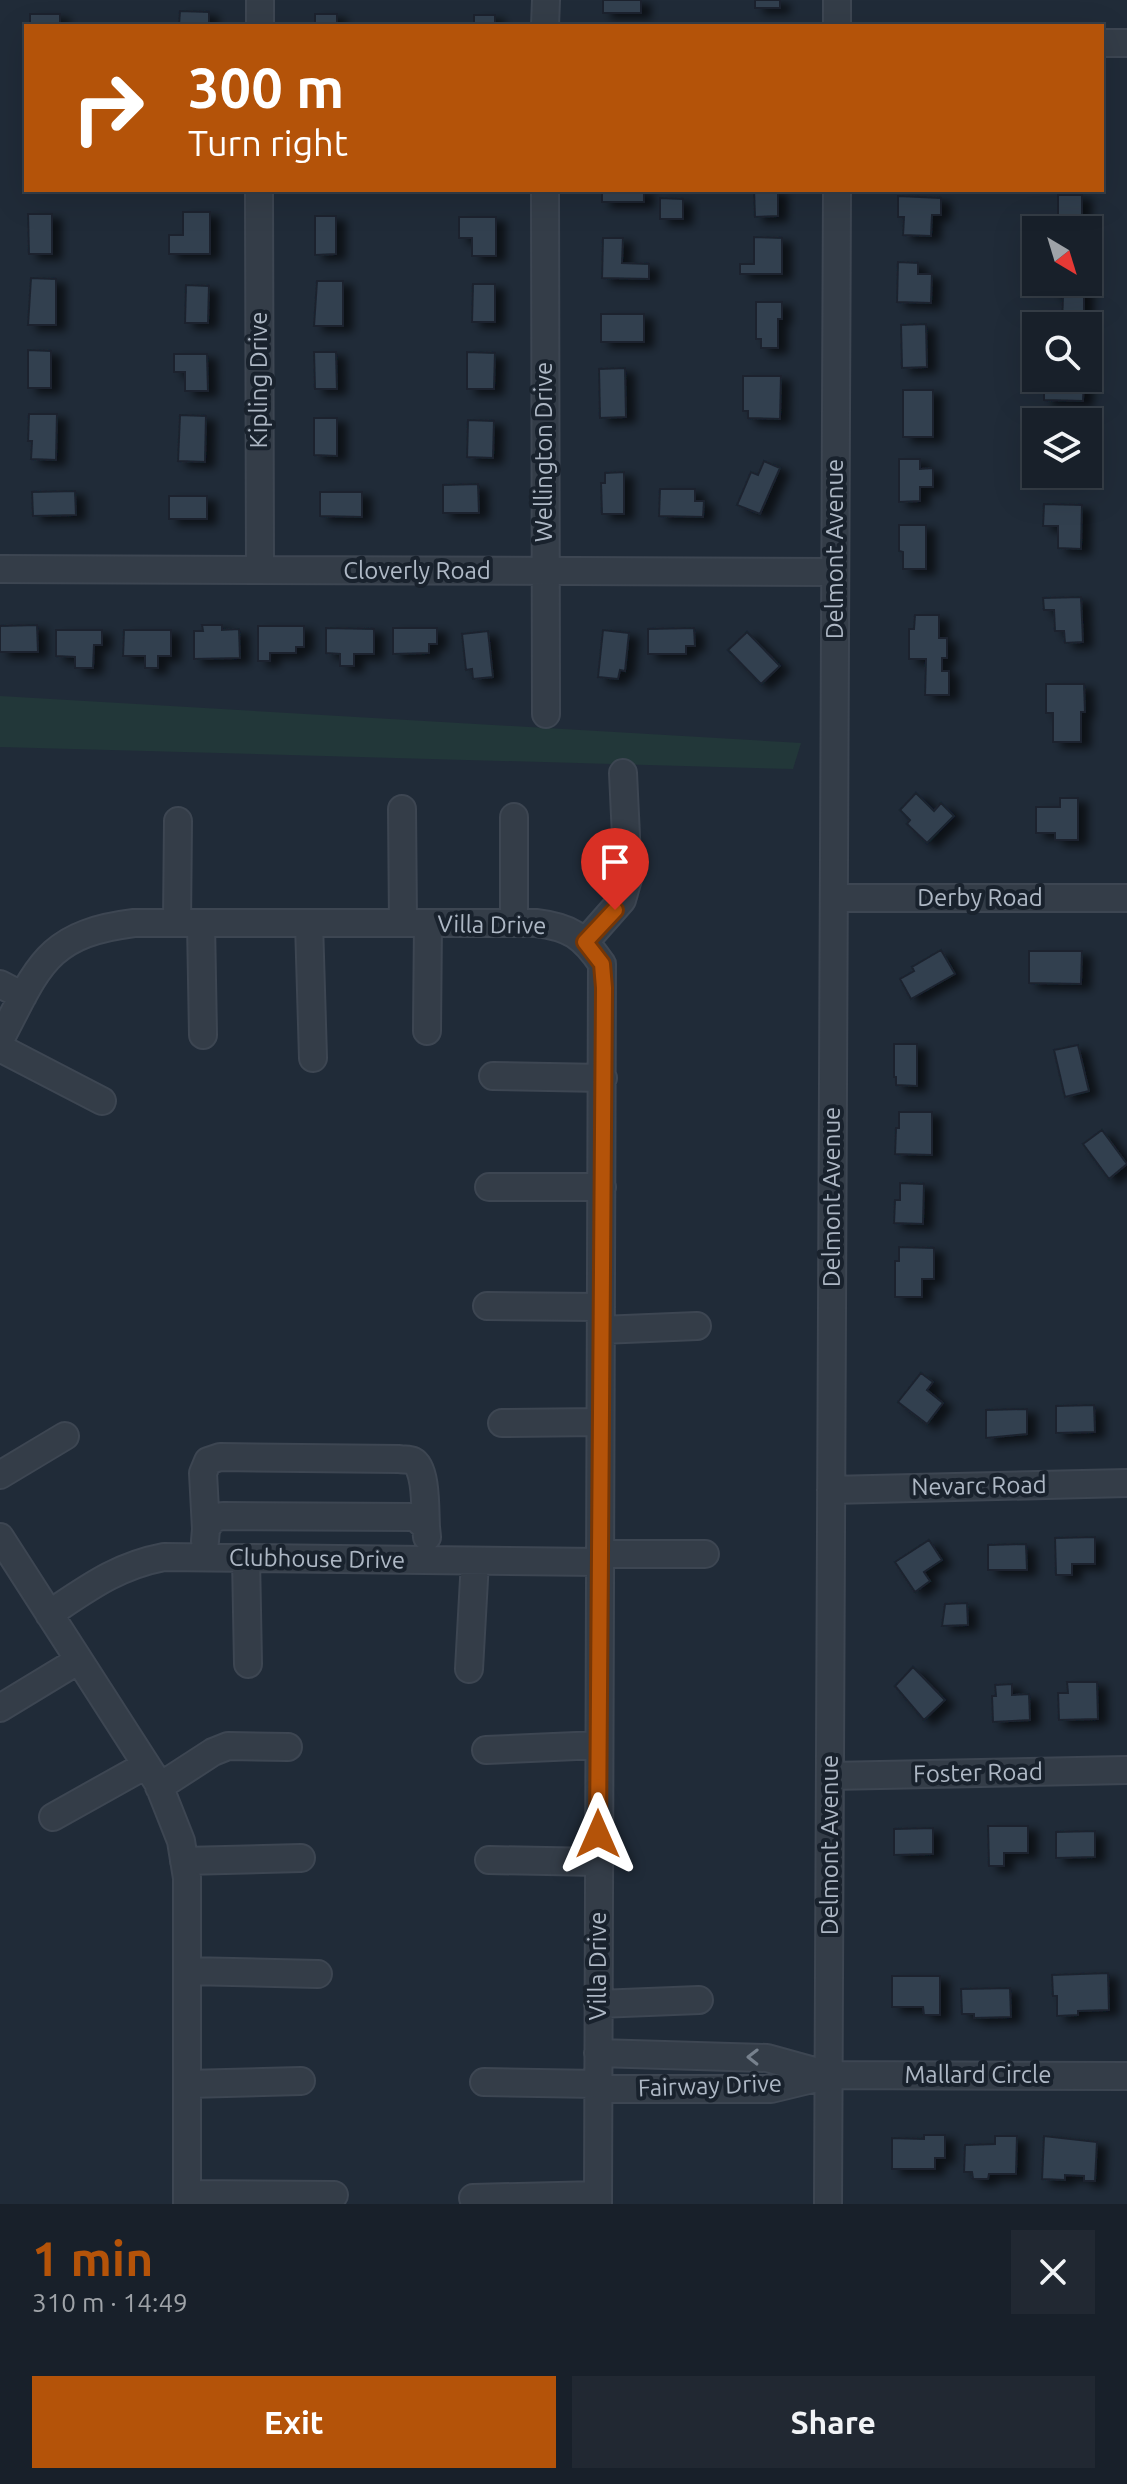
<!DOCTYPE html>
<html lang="en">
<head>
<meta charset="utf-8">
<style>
  body { margin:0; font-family:Ubuntu,sans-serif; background:#212832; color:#f1f3f6; height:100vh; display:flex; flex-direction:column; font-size:30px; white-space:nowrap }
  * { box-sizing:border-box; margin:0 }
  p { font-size:26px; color:#9fa3a8 }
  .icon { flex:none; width:44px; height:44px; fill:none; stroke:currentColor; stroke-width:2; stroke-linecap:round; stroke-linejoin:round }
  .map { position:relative; height:2204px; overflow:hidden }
  .sheet { display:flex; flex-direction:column; background:#18202a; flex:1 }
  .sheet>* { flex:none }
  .top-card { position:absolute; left:24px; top:24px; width:1080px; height:168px; border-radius:0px; box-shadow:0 8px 32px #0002,0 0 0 2px #363e47; background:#b45309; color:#fff; overflow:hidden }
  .needle { width:52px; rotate:142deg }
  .tools { position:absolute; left:1022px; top:216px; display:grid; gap:16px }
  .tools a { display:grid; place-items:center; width:80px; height:80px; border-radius:0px; background:#18202a; box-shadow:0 8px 32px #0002,0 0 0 2px #363e47; font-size:40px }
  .pin { position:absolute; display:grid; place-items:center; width:68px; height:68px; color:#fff; margin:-82px -34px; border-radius:50% 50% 50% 0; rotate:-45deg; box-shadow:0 0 8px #0007 }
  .pin .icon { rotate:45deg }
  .me { position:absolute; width:88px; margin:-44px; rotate:0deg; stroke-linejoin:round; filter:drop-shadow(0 0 6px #0008) }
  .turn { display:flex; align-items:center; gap:28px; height:168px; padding:0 32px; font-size:36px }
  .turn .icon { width:104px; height:104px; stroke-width:2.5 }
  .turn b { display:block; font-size:56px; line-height:68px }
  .round { display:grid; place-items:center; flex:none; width:84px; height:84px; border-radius:0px; background:#212832 }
  .overview { display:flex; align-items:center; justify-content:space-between; height:136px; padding:0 32px }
  h1 { font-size:48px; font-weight:700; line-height:60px; color:#b45309 }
  .primary-button { display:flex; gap:16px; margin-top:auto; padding:16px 32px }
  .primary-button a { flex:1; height:92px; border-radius:0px; background:#b45309; color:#fff; font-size:32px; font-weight:700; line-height:92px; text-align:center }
  .primary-button a+a { background:#212832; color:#f1f3f6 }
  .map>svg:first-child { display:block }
</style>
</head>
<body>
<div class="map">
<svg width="1127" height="2204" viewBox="0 0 1127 2204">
  <defs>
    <filter id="shadow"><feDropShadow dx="9" dy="5" stdDeviation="4" flood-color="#0009"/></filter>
  </defs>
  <rect width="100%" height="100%" fill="#202b38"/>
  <path fill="#223739" d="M0 696 801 743 793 769 0 747Z"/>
  <path fill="#323f4f" stroke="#1b242f" stroke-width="2" filter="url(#shadow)" d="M603 0H641V13H603Z
    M755 0H780V8H755Z
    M180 11 209 12V26H176L179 25Z
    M30 14H60V26H30Z
    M315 14H337V26H315Z
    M474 15H495V26H474Z
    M602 190H644V202H602Z
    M754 190H778V216L755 217Z
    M1058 195H1082V230H1058Z
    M898 196 941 198V215H932L931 236 903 235 904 217H898Z
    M660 198 683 199V219H660Z
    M183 212H210V254H169V235H183Z
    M28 214H52V254H29Z
    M315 216H336V254L315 255Z
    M459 217H496V256H472V238H459Z
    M754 237 782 238V274H740V264H754Z
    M603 238H623L622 263 649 264V279L602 278Z
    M898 262 918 263V274H932L931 303 897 302Z
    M31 278 56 279V325H28Z
    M317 281H343V326H314Z
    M1063 282H1084V326H1062L1063 295H1054V284Z
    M473 284H495V322H472Z
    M186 285 209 286 208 323H185Z
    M756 302H782V319H778V348H761V339H756Z
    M601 314H644V342H601Z
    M926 324 927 367 902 368 901 325Z
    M28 350 51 351V388H28Z
    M314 352H336L337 389H315Z
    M467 352 495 353 494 389H467Z
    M174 354H207L208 391H185V372H174Z
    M625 368 626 417 600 418 599 369Z
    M743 376H781L780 419 748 418V411H743Z
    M1058 378H1084L1083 401 1044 400V386H1057Z
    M903 390H933V437H903Z
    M29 414H57L56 460 31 459 32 441H28Z
    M180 415 206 416 205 462 178 461Z
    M314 418H337V456L314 455Z
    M468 420 494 421 493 458 467 457Z
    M899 459H920V469L933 468V487H920V501L899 502Z
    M764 461 780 468 760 514 737 505 751 472 758 475Z
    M624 472V514H602L601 483H605V473Z
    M478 484 479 513H443V485Z
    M660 489H695V501H704L703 517 659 516Z
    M75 491 76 515 33 516 32 492Z
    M320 492H362V517L320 516Z
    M169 496H207V519H169Z
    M1044 504 1082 505 1081 549 1058 548V526H1043Z
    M899 525H926V569H903V552L899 551Z
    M1081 597 1083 642 1065 643 1064 631H1055L1054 610H1044L1043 598Z
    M915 615H939V638H947V658H942V671H949V695H925L926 659H909V629H914Z
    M37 625 38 652H0V626Z
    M202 625H222V630L239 629 240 658 194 659V631H203Z
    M258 626H304V647H296V653H270V661H258Z
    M326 628 374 629V654H354V666H340V654L326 653Z
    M393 628H437V644H429V653L393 654Z
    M694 628 695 646H686V654H648V629Z
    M56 630H102V645H94L93 668H75V657L56 656Z
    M124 630H171V656H158V668H145V656H123Z
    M603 630 629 633 625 671 620 670 618 679 598 677Z
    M488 631 493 677 473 679 472 669 466 670 462 634Z
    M747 632 780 666 761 684 728 650Z
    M1046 684H1084L1085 712H1081V742H1053V713H1046Z
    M916 793 934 811 941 803 954 816 927 843 907 824 910 820 900 810Z
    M1060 798H1078V840H1055V833H1036V807H1060Z
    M941 950 955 974 911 999 900 979 914 971 912 967Z
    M1029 951H1082L1081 984 1029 983Z
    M894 1044H917V1086L896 1085V1077H894Z
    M1078 1045 1089 1091 1065 1097 1054 1050Z
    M899 1112H932V1155L895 1154 896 1128H899Z
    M1102 1130 1127 1164 1109 1179 1083 1144Z
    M900 1183 924 1184 923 1224 894 1223 895 1200H900Z
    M899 1247 934 1248V1279H922V1297H895V1261H899Z
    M921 1373 933 1382 927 1390 943 1403 927 1424 898 1402Z
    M1094 1405 1095 1432 1056 1433V1406Z
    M1027 1409V1434L986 1438V1410Z
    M1095 1537V1564H1072V1575H1056L1055 1538Z
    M929 1540 942 1560 924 1572 930 1581 915 1592 895 1562Z
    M1026 1544 1027 1570H988V1545Z
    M967 1603 968 1625 942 1626 945 1604Z
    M913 1667 945 1700 924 1720 895 1686Z
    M1067 1682H1097L1098 1719 1059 1720 1058 1693H1068Z
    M1012 1684V1695L1029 1694 1030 1720 993 1722 992 1696H996L995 1685Z
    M988 1826H1028V1853H1004V1866H989Z
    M933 1828V1854L894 1855V1829Z
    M1095 1831V1857L1056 1858V1832Z
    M1108 1973 1109 2010 1078 2011V2015L1057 2016V1996H1053L1052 1975Z
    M892 1976H940V2015H924L923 2007H892Z
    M1010 1988 1011 2017 974 2018V2014H962L961 1989Z
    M924 2135H945V2158H935V2169H892V2138L924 2139Z
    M995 2136H1017L1016 2174H989L988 2179H973L972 2172H964L965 2145 995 2144Z
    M1044 2136 1097 2142 1095 2181H1084V2176L1065 2175V2180L1042 2179Z"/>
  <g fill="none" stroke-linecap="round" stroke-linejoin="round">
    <g stroke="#3d4652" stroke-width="30">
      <path id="minor" d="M260 26V0
        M545 26 546 0
        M837 26V0
        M1102 43H1127
        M259 190 260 570
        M545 190 546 714
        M0 569 835 572
        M402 809 403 923
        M834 898H1127
        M177 923 178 821
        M201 923 203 1035
        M309 923 313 1058
        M514 923V817
        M585 942 622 900 628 879 623 773
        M0 984 23 996
        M427 1031 428 923
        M0 1040C38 968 45 934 134 923H536C570 927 583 936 602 964L598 2204
        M0 1048 102 1101
        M493 1076 603 1078
        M489 1187H602
        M487 1306 601 1307
        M601 1330 697 1326
        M502 1423 600 1422
        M0 1475 65 1436
        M831 1490 1127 1483
        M206 1529 203 1473 208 1461 220 1457 399 1459C404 1460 409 1459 413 1461 427 1468 425 1512 426 1527
        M0 1537 158 1783 181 1841 187 1878V2204
        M205 1541 206 1529 213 1518 223 1516 415 1517 426 1527 427 1537
        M599 1554H705
        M246 1558 248 1664
        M49 1614C88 1588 117 1566 164 1557L599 1562
        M469 1669 475 1561
        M0 1708 79 1660
        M486 1750 599 1745
        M830 1776 1127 1770
        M159 1787 213 1752 228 1746 288 1747
        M53 1817 146 1765
        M489 1860 598 1862
        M184 1861 301 1858
        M187 1971 318 1974
        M598 2004 699 2000
        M598 2053 767 2058 825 2074
        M484 2082 598 2084
        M187 2084 301 2081
        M598 2089H771L829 2075 1127 2076
        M187 2194 334 2195
        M473 2198 598 2195
        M828 2204 837 190"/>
    </g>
    <use href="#minor" stroke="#343d48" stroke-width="26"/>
  </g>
  <defs><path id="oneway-chevron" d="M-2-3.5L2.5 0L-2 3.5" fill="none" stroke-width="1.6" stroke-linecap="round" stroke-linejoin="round" transform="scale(2)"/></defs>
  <use stroke="#77818d" href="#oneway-chevron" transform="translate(753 2057) rotate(-179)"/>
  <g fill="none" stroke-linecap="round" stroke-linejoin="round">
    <g stroke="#753606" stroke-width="20">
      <path id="route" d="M598 1834 604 988 602 964 585 942 615 910"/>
    </g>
    <use href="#route" stroke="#b45309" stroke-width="14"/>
  </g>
  <g text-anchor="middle" stroke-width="8" stroke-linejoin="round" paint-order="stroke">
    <g font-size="24" fill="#aeb8c5" stroke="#19222d">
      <text transform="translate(259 380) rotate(-90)" y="8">Kipling Drive</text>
      <text transform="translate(544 452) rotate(-90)" y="8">Wellington Drive</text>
      <text transform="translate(835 549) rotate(-90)" y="8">Delmont Avenue</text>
      <text x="417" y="579">Cloverly Road</text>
      <text x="980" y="906">Derby Road</text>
      <text transform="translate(492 925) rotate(1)" y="8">Villa Drive</text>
      <text transform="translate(832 1197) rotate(-90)" y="8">Delmont Avenue</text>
      <text transform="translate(979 1486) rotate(-1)" y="8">Nevarc Road</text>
      <text transform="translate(317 1559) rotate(1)" y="8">Clubhouse Drive</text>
      <text transform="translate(978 1773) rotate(-1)" y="8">Foster Road</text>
      <text transform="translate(830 1845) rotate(-90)" y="8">Delmont Avenue</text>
      <text transform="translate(598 1966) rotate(-90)" y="8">Villa Drive</text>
      <text x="978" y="2083">Mallard Circle</text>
      <text transform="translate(710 2086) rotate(-2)" y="8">Fairway Drive</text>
    </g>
  </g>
</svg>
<div class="tools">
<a><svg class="needle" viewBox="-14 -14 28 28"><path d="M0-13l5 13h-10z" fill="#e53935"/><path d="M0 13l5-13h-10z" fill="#9fa3a8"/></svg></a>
<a><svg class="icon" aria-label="search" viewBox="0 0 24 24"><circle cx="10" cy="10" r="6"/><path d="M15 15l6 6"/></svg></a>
<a><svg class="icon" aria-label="layers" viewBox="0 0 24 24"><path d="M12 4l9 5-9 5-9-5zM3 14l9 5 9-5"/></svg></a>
</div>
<div class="pin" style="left:615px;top:910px;background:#d93025"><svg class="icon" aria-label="arrive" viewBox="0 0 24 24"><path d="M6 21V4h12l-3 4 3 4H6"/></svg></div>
<svg class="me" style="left:598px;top:1834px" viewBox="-20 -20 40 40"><path d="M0-17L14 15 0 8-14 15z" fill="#b45309" stroke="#fff" stroke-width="4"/></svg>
<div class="top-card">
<div class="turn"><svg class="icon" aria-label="right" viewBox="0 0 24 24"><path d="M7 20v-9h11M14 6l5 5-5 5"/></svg><div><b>300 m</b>Turn right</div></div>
</div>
</div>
<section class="sheet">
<div class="overview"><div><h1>1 min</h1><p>310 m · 14:49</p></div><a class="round"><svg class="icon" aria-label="close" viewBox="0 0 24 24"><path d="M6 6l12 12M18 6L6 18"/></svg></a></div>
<div class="primary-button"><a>Exit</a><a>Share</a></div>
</section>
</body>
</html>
